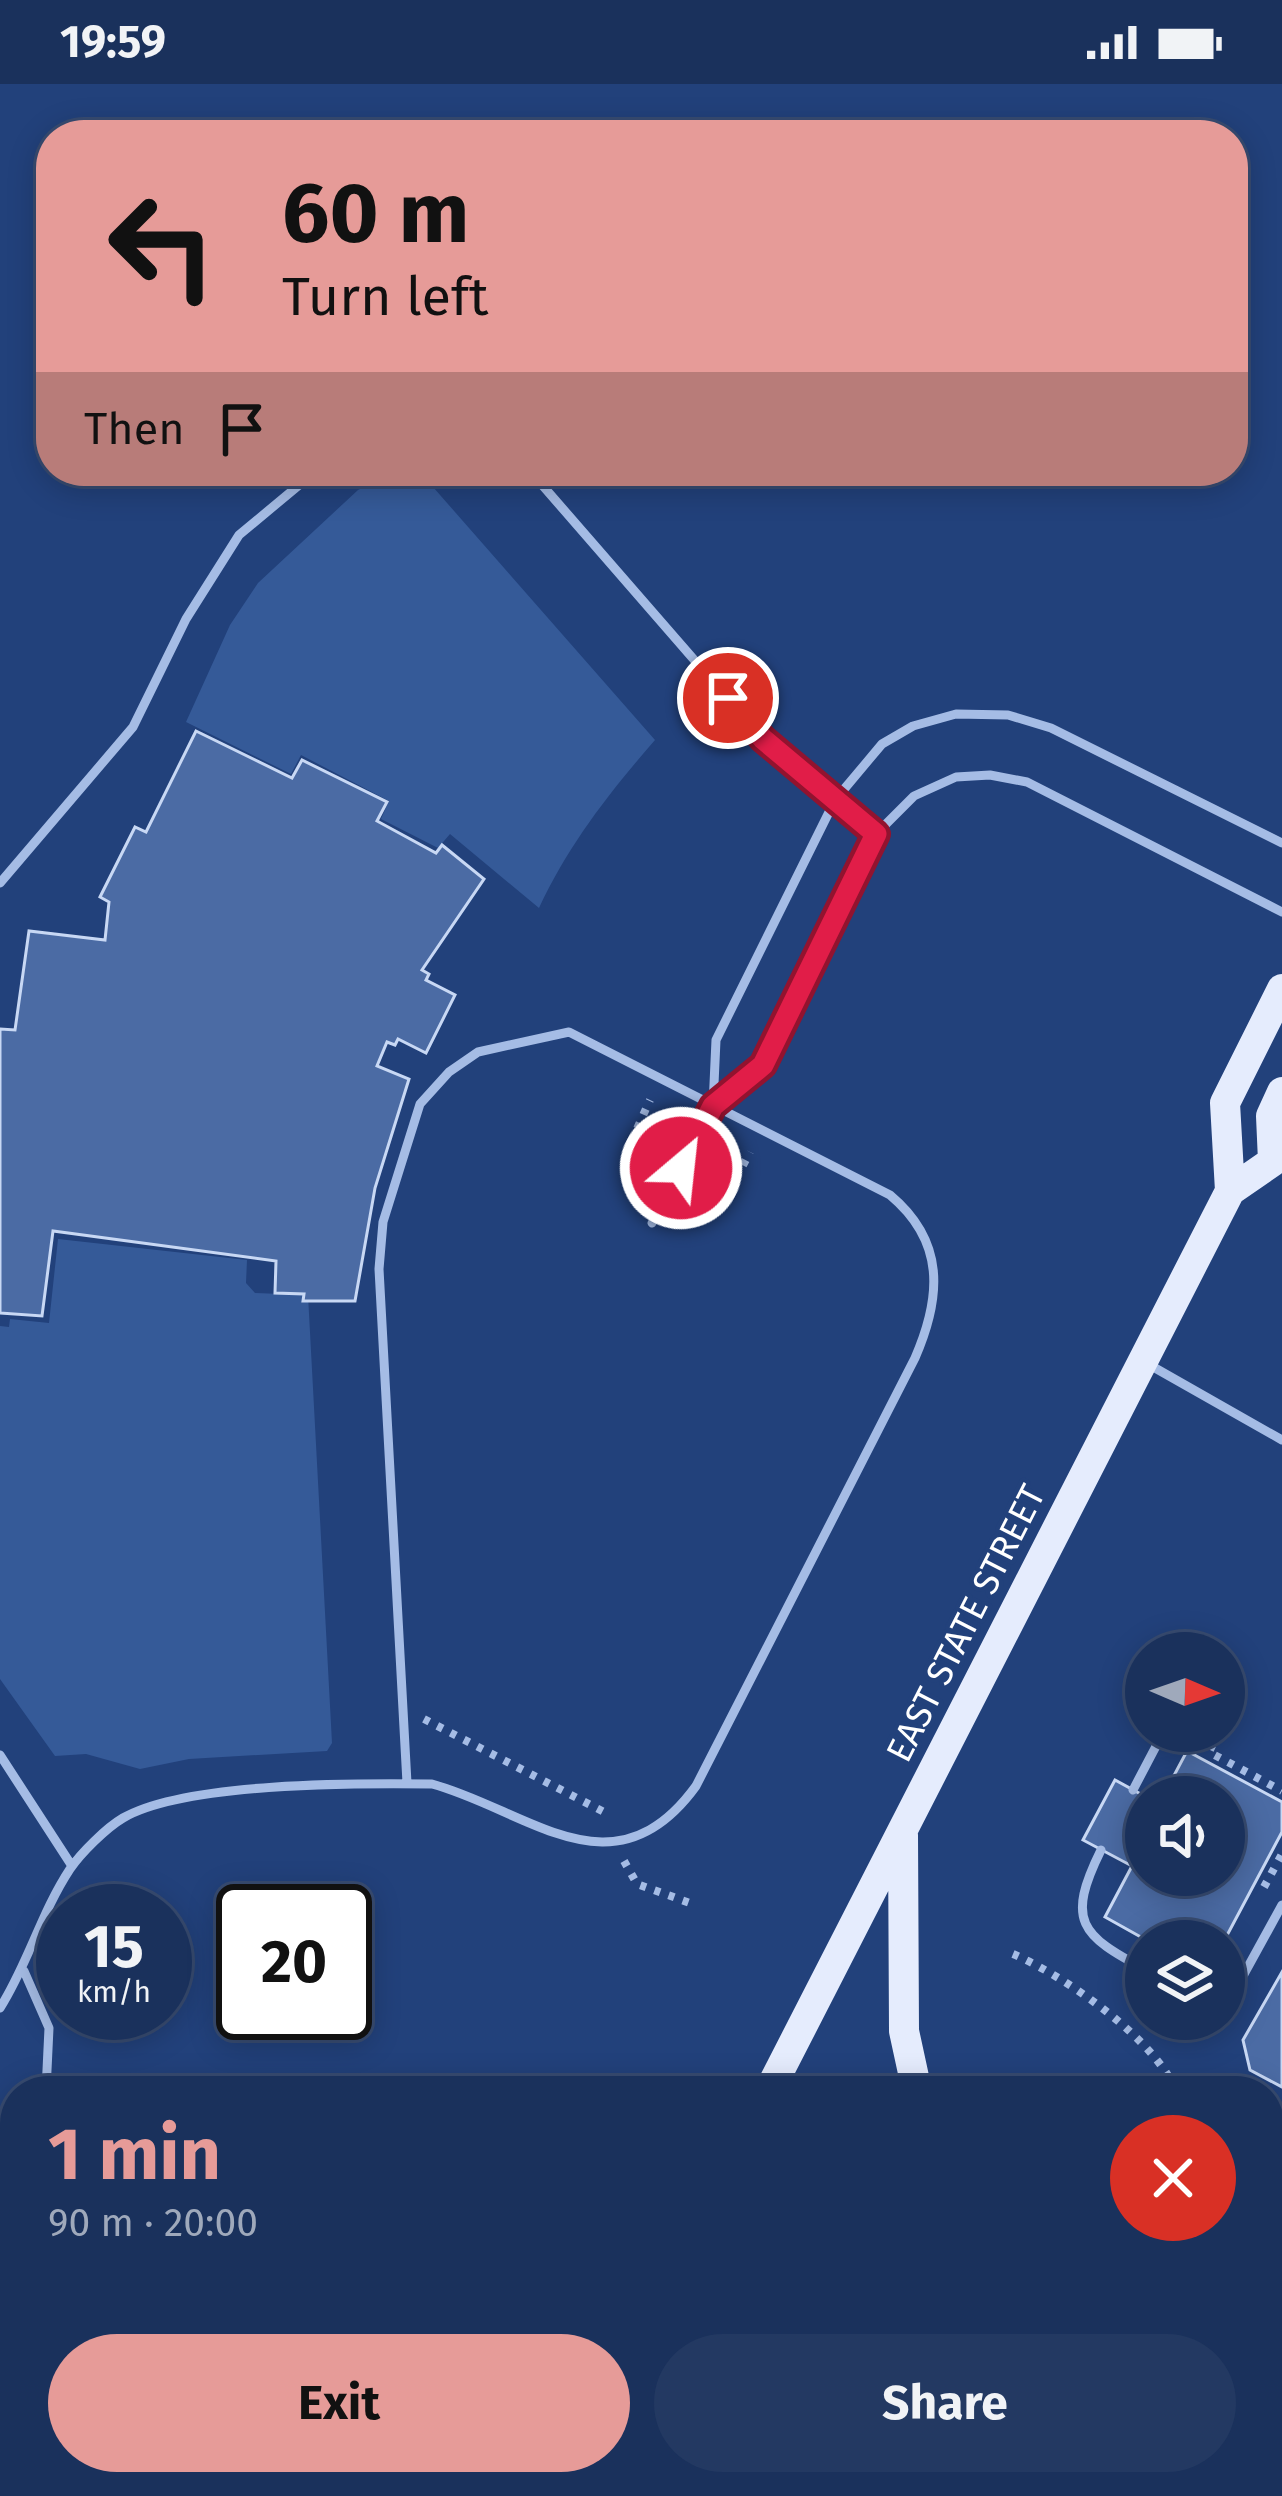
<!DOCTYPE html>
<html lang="en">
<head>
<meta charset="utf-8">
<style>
  body { margin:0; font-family:"Fira Sans",sans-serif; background:#233962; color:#f1f3f6; height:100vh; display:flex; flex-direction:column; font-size:45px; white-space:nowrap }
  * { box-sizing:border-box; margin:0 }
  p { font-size:39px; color:#9fa9bb }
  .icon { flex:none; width:66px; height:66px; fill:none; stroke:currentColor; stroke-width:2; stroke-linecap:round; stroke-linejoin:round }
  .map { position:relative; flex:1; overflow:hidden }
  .sheet { position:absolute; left:0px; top:1992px; width:1284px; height:420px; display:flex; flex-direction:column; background:#1a315c; border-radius:48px 48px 0 0; box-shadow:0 6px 30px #0003,0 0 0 3px #384c72 }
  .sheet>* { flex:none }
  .hud { position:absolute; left:36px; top:36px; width:1212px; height:366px; border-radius:48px; box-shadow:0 6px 30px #0003,0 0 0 3px #384c72; background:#e69b98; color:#111; overflow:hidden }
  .needle { width:78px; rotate:92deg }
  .buttons { position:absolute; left:1125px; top:1548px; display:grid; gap:24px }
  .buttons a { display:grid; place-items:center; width:120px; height:120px; border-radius:50%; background:#1a315c; box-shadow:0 6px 30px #0003,0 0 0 3px #384c72; font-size:60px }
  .speed { position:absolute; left:36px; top:1800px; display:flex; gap:24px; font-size:60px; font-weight:700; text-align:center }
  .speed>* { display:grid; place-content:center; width:156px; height:156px; border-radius:50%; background:#1a315c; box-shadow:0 6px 30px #0003,0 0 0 3px #384c72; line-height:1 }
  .speed small { font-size:30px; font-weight:400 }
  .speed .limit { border:6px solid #111; border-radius:18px; background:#fff; color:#111 }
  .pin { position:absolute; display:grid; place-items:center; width:102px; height:102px; color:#fff; margin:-51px; border:6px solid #fff; border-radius:50%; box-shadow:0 3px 12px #0007 }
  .me { position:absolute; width:132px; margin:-66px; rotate:28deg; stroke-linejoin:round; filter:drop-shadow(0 0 9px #0008) }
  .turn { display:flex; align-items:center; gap:42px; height:252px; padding:0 48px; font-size:54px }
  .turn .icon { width:156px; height:156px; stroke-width:2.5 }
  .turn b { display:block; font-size:84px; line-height:102px }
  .then { display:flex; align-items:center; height:114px; padding:0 48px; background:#0003; gap:24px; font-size:45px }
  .round { display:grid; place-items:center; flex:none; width:126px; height:126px; border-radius:63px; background:#233962 }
  .summary { display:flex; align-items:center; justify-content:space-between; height:204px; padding:0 48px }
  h1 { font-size:72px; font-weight:700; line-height:90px; color:#e69b98 }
  .button { display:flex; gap:24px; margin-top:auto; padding:24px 48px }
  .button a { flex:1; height:138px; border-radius:72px; background:#e69b98; color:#111; font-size:48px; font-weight:700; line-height:138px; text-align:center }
  .button a+a { background:#233962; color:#f1f3f6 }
  .status { display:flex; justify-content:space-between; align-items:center; height:84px; padding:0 60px; background:#1a315c; direction:ltr }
  .status svg { height:33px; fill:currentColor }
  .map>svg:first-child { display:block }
</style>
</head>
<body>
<div class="status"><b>19:59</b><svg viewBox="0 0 49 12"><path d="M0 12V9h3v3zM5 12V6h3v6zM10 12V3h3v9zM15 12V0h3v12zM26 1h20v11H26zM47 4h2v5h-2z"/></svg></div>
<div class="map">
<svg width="1282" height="2412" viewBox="0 0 1282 2412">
  <rect width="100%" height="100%" fill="#22417b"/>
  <path fill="#355a98" d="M395 387H419L655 656C609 709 569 760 539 824L450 750 438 764 381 735 389 717 301 671 291 690 186 638 230 541 258 499 358 406Z
    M58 1155 247 1176 246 1199 255 1209 308 1211 332 1659 327 1667 189 1675 140 1685 86 1670 55 1672 0 1595V1242L9 1243 10 1235 49 1239Z"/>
  <path fill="#4b6ba4" stroke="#c8d8f4" stroke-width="3" d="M196 647 292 694 302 676 387 718 377 737 436 769 442 761 484 795 422 886 429 890 426 896 455 911 426 969 398 955 395 961 387 958 377 982 409 995 375 1104 355 1217H303L304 1210 275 1209 276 1177 53 1147 42 1232 0 1229V945L15 946 29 847 105 856 109 818 100 813 135 743 146 748Z
    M1187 1667 1282 1718V1748L1224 1857H1148L1105 1833 1132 1782 1083 1756 1115 1696 1146 1713V1791H1224V1713H1174L1179 1704 1170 1699Z
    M1282 1888V2003L1250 1986 1243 1956Z
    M958 2397 964 2412H774L768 2398Z"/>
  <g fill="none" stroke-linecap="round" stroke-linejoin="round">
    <path stroke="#a5bce5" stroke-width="8" stroke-dasharray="6 9" stroke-linecap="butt" d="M631 1058 650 1016
      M729 1108 750 1068
      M1142 1580 1146 1582
      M424 1635 608 1730
      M1219 1647 1209 1668 1282 1707
      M624 1777 637 1800 690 1819
      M1264 1803 1282 1770
      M1013 1870C1065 1892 1155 1955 1176 2007"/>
    <path stroke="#a5bce5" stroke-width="9" d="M530 387 763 655 876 750
      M0 799 133 643 186 535 239 451 316 387
      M713 1022 716 956 835 716 882 660 913 642 956 630 1008 631 1051 644 1282 759
      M652 1139 713 1022 763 981 876 750 914 712 956 693 990 691 1027 698 1282 828
      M1148 1280 1282 1356
      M0 1671 72 1782
      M1133 1706 1164 1647
      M1101 1766C1066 1837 1080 1851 1146 1886
      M24 1887 49 1944 46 2007
      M1224 1909 1238 1901 1282 1821
      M0 1924C28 1880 41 1829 70 1785 81 1769 106 1744 123 1734 185 1698 357 1699 432 1700 528 1726 614 1815 696 1702L915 1274C942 1212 945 1157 890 1111L569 948 478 968 449 988 420 1020 383 1138 379 1185 407 1699
      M0 2071 13 2086
      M10 2151 15 2084
      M1269 2340 1282 2351
      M0 2395 38 2412
      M1007 2397 1010 2412
      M315 2412 322 2397"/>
    <path stroke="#a5bce5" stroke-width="12" d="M0 2204 10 2151"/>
    <path stroke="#cedbf5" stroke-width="24" d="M1269 2208 1282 2209"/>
    <path stroke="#e5ecfd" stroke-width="30" d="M1273 1077 1271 1032 1282 1008
      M1230 1107 1225 1019 1282 905
      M903 1751 904 1947 917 2007
      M769 2007 1230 1107 1282 1071
      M569 2412 576 2397"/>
  </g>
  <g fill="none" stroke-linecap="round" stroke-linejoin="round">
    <g stroke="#92132f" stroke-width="30">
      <path id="route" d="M681 1084 713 1022 763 981 876 750 763 655 728 614"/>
    </g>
    <use href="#route" stroke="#e11d48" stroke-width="21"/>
  </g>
  <g text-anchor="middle" stroke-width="9" stroke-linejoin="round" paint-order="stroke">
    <g font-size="36" fill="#fff" stroke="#22417b">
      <text transform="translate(965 1539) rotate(-63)" y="13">EAST STATE STREET</text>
    </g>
  </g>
</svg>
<div class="buttons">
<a><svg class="needle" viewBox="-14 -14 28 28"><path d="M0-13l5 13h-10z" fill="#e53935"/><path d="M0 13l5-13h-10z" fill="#9fa9bb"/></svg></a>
<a><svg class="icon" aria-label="sound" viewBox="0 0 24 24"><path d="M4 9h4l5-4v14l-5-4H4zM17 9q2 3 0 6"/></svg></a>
<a><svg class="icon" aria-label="layers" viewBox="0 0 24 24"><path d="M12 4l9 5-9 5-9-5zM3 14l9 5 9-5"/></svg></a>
</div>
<div class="speed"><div>15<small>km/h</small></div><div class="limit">20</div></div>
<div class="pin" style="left:728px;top:614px;background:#d93025"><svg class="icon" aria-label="arrive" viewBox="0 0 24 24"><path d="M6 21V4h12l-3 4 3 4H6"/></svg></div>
<svg class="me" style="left:681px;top:1084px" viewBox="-20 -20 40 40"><circle r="17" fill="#e11d48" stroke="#fff" stroke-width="3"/><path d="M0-11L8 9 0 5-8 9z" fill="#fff"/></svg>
<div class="hud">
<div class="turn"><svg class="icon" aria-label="left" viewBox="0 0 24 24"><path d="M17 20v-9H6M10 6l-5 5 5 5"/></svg><div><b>60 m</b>Turn left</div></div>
<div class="then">Then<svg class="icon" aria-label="arrive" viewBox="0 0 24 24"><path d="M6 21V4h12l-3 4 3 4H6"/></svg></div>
</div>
<section class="sheet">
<div class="summary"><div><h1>1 min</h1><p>90 m · 20:00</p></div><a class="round" style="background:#d93025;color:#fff"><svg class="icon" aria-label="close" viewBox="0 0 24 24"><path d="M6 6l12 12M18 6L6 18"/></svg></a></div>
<div class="button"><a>Exit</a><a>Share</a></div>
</section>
</div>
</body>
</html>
